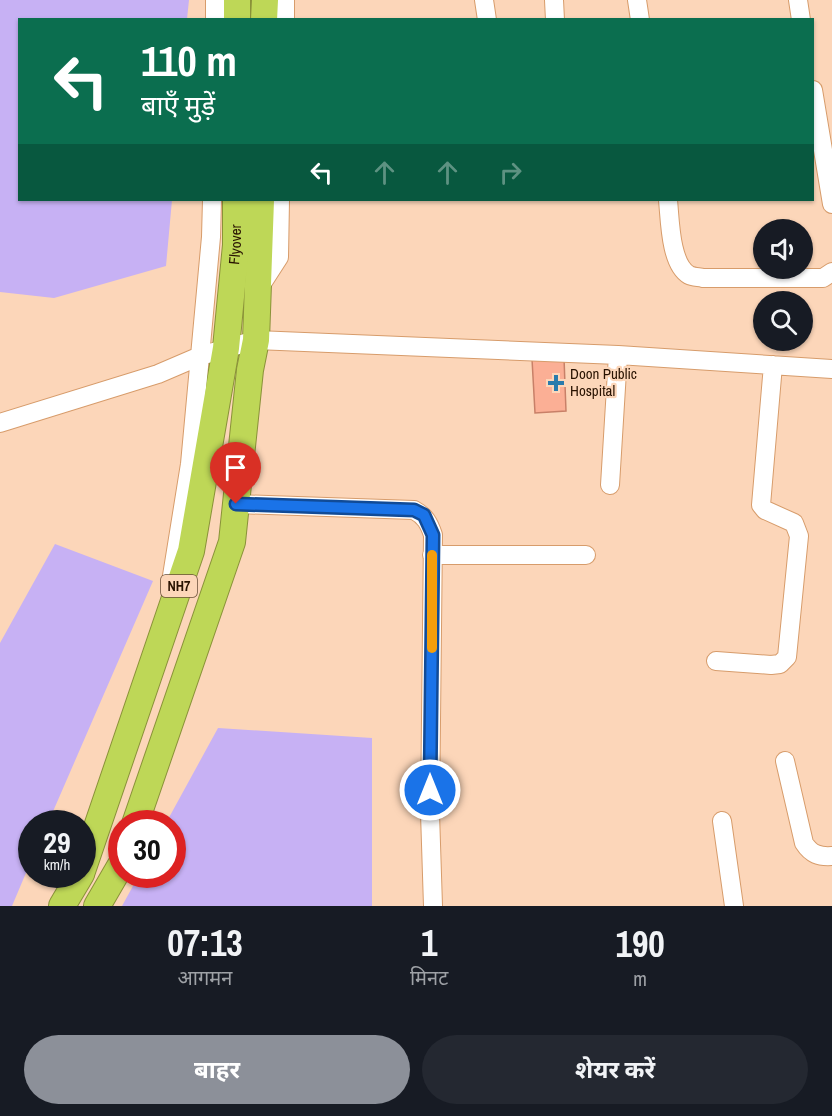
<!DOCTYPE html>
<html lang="hi">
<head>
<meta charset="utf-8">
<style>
  body { margin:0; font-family:"Archivo Narrow","Noto Sans Devanagari",sans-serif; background:#242831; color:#f1f3f6; height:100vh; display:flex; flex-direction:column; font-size:22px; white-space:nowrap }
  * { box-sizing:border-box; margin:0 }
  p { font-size:20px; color:#9ea1a6 }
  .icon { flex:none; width:33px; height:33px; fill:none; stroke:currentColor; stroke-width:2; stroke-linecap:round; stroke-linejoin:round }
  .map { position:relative; height:906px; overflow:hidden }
  .side { display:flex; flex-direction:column; background:#171b24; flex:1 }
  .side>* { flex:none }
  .guide { position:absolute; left:18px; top:18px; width:796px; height:183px; border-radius:0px; box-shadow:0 2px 4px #0004; background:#0b6e4f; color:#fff; overflow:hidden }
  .buttons { position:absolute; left:753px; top:219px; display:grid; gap:12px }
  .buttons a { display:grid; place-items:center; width:60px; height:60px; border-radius:50%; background:#171b24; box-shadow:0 2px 4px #0004; font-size:30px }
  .speed { position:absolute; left:18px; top:810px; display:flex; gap:12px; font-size:30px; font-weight:700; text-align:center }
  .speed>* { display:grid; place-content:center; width:78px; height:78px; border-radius:50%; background:#171b24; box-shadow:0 2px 4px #0004; line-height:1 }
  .speed small { font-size:15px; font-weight:400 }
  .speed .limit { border:9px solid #d22; background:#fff; color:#111 }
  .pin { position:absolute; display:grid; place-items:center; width:51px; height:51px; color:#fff; margin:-62px -26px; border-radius:50% 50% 50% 0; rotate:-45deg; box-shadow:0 0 6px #0007 }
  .pin .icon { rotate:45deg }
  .me { position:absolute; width:66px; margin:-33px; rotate:0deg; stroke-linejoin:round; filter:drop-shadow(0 0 4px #0008) }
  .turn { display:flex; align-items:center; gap:21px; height:126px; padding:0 24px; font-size:27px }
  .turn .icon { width:78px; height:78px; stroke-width:2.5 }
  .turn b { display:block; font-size:42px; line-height:51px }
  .lanes { display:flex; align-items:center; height:57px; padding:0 24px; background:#0003; justify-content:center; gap:30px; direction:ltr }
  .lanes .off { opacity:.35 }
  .eta { display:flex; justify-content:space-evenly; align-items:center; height:102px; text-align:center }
  .eta b { font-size:36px; font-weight:700; line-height:42px }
  .action { display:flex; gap:12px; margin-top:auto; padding:12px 24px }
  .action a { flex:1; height:69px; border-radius:36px; background:#8c9099; color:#fff; font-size:24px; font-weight:700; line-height:69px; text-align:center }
  .action a+a { background:#242831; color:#f1f3f6 }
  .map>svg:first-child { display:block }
</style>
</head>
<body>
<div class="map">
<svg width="832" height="906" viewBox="0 0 832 906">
  <rect width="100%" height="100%" fill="#fcd6b9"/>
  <path fill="#c7b1f4" d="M0 0H189L187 19 20 20V200H172L166 266 54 298 0 292Z
    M55 544 153 581 48 823 32 824 31 861 12 906H0V643Z
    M218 728 372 738V906H122L139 875 172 874V824L166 823Z"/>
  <path fill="#fbaf95" stroke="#c88068" stroke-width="1.5" d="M564 358 566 411 535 413 532 359Z"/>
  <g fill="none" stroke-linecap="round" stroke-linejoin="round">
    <g stroke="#d79c6b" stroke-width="20">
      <path id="minor" d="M215 0V20
        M484 0 487 20
        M554 0 555 20
        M637 0 640 20
        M798 0 801 20
        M285 20V0
        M813 90 832 204
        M668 200C670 219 670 264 689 275 693 277 699 277 703 278H823L832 272
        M259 288 279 257 280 200
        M0 423 158 374 200 356 256 340 618 355 832 369
        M610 485 618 355
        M236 504 414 510C425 516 429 523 433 535L430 813 433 906
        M432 555H586
        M171 582 190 464 211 237 212 200
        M716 661 771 665 780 664 787 657 799 536 794 523 765 510 761 505 773 365
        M785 761 804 843C811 854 819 857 832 856
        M722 821 734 906"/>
    </g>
    <g stroke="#8a9239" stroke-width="28">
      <g id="highway">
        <path d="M237 20V0"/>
        <path d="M264 20 265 0"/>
        <path d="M135 824 232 542 250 370 256 340 261 200"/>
        <path id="s1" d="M82 871 191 551 226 348 236 245V200"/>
        <path d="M62 906 81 874"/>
        <path d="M97 906 122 863"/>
      </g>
    </g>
    <use href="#minor" stroke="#fff" stroke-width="18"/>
    <use href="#highway" stroke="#bed757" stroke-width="26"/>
  </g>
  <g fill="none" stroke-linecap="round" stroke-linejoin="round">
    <g stroke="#114b97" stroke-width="15">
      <path id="route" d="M236 504 414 510 424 515 433 535 430 790"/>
    </g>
    <use href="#route" stroke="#1a73e8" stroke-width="10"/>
    <path stroke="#f59e0b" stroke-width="10" d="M432 648V555"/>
  </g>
  <path fill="#297bac" stroke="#fcd6b9" stroke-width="2" d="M553 374h6v6h6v6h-6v6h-6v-6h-6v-6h6z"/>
  <g text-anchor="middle" stroke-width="4.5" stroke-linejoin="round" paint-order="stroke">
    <rect fill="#fcd6b9" stroke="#684d38" stroke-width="1.5" x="161" y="575" width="36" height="22" rx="4.5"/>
    <g font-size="14" font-weight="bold" fill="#281201">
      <text x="179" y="591">NH7</text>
    </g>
    <g font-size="15" fill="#281201" stroke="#fcd6b9">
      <text dy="5" stroke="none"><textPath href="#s1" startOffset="648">Flyover</textPath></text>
    </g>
    <g font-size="15" fill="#281201" stroke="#fcd6b9" text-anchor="start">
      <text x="570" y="379">Doon Public<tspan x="570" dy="17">Hospital</tspan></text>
    </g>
  </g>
</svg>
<div class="buttons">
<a><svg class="icon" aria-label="sound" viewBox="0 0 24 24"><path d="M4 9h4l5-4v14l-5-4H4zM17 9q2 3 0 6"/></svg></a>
<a><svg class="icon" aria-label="search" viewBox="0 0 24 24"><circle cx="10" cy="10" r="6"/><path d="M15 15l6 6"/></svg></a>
</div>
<div class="speed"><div>29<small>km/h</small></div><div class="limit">30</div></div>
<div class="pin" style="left:236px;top:504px;background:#d93025"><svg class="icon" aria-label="arrive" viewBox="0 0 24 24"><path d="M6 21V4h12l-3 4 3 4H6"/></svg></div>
<svg class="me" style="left:430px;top:790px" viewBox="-20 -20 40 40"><circle r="17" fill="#1a73e8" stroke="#fff" stroke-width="3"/><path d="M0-11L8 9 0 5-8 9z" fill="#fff"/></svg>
<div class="guide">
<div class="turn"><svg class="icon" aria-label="left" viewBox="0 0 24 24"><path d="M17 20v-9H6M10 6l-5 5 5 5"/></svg><div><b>110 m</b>बाएँ मुड़ें</div></div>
<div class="lanes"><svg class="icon" aria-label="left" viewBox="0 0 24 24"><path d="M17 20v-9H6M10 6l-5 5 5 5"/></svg><svg class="icon off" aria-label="ahead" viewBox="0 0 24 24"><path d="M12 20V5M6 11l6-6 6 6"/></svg><svg class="icon off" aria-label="ahead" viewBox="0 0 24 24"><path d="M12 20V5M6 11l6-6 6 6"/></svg><svg class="icon off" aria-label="right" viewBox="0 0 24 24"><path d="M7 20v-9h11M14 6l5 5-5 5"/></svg></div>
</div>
</div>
<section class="side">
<div class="eta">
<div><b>07:13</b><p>आगमन</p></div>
<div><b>1</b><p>मिनट</p></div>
<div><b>190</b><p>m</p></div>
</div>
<div class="action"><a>बाहर</a><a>शेयर करें</a></div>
</section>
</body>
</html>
